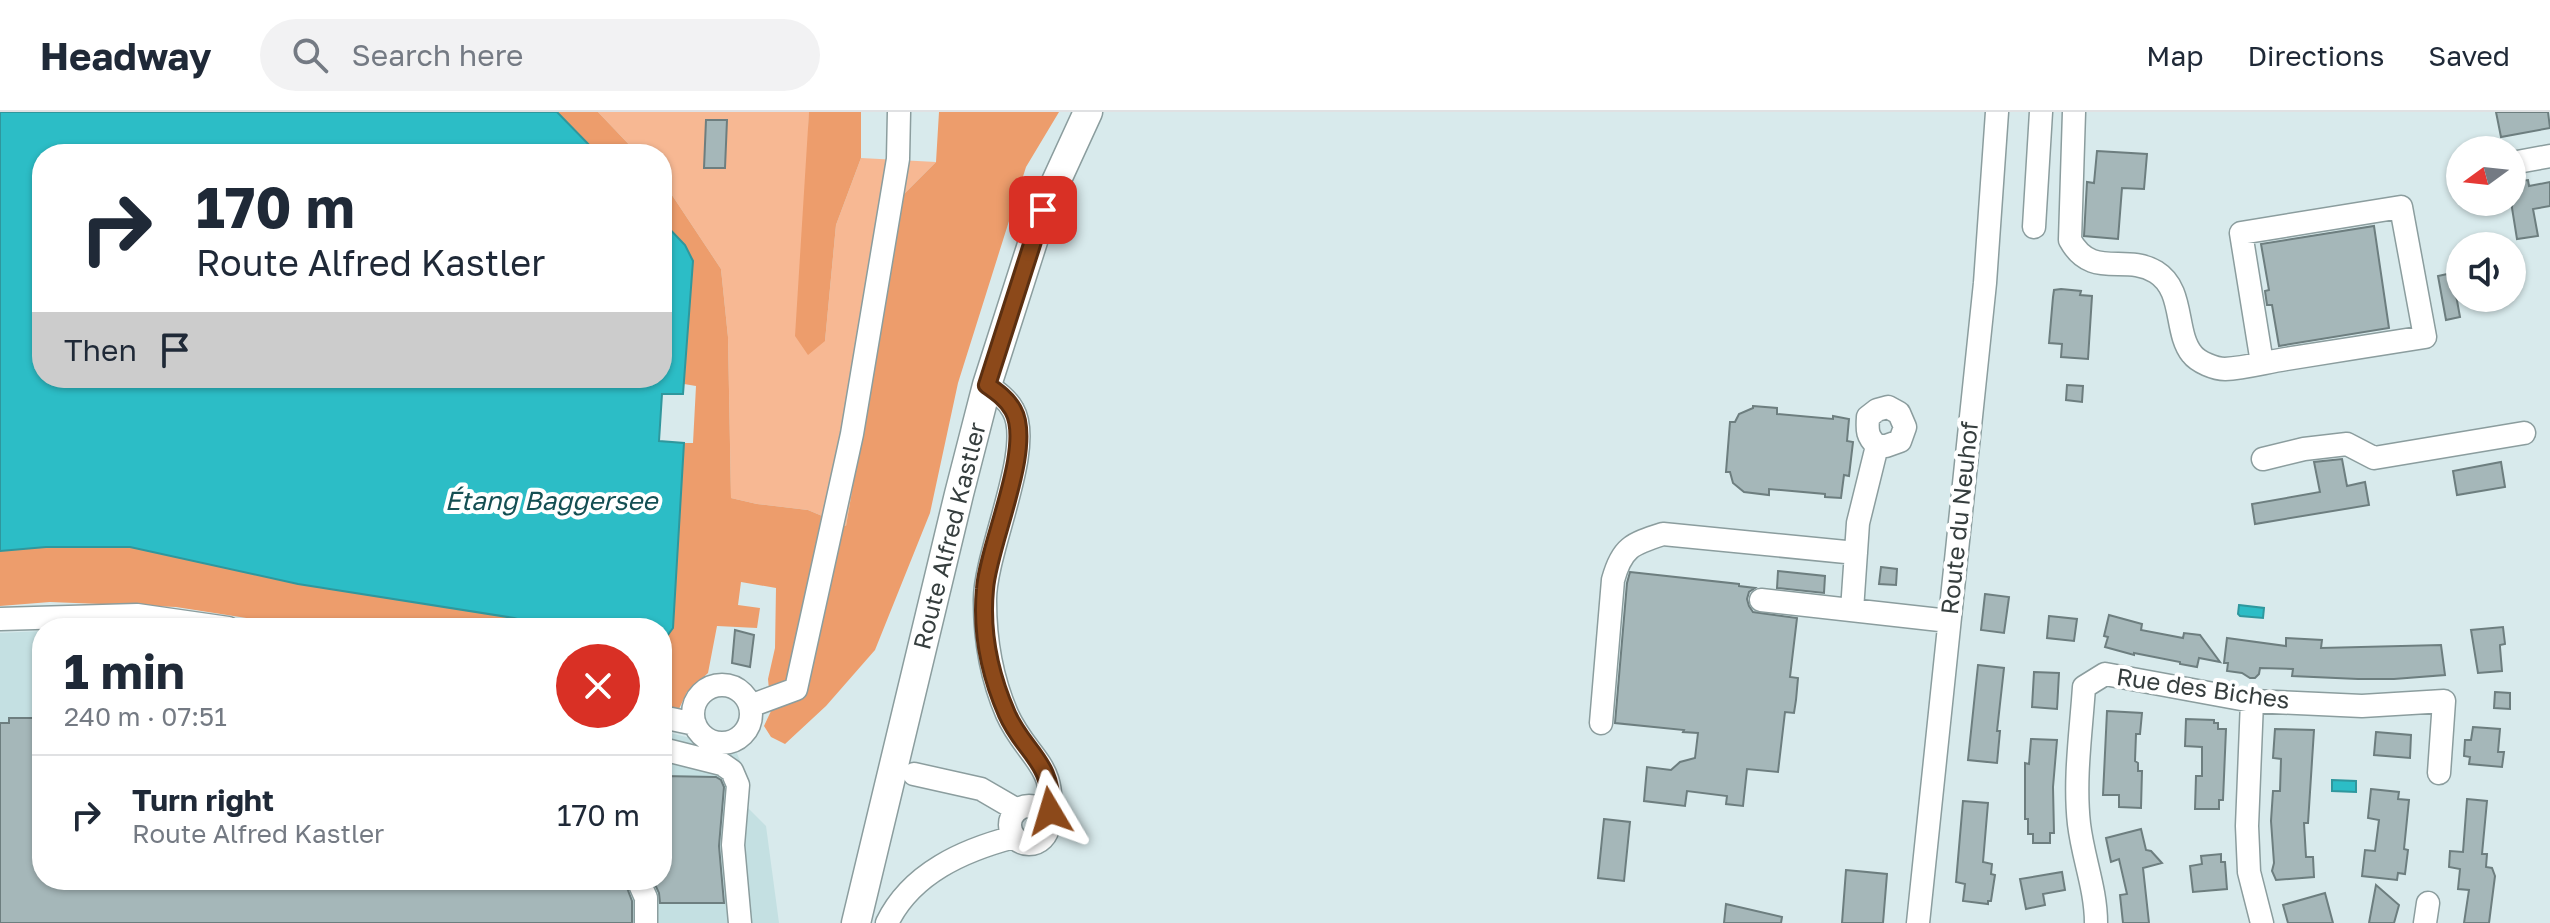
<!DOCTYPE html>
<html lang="en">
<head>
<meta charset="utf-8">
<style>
  body { margin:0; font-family:"Golos Text",sans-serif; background:#f2f2f3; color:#1f2937; height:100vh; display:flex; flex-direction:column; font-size:30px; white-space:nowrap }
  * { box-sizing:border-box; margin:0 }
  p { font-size:26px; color:#747a83 }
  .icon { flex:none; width:44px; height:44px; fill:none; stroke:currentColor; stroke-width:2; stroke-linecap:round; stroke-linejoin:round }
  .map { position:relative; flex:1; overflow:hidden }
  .panel { position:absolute; left:32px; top:506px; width:640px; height:272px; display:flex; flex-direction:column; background:#fff; border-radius:32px; box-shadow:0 2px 6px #0004 }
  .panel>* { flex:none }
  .banner { position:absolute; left:32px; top:32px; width:640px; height:244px; border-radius:32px; box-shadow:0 2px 6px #0004; background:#fff; color:#1f2937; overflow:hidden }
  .needle { width:52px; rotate:255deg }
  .buttons { position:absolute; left:2446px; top:24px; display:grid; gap:16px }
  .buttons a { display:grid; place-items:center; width:80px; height:80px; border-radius:50%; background:#fff; box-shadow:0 2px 6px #0004; font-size:40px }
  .pin { position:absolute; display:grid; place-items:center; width:68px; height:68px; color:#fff; margin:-34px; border-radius:16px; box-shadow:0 4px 12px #0006 }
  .me { position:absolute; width:88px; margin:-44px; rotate:353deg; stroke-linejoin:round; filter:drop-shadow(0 0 6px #0008) }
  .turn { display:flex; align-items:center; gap:28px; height:168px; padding:0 32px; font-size:36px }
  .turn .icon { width:104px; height:104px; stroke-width:2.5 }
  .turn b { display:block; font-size:56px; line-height:68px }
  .then { display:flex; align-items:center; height:76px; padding:0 32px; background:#0003; gap:16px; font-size:30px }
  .round { display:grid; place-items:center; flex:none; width:84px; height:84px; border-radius:42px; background:#f2f2f3 }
  .headline { display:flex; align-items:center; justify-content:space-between; height:136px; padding:0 32px }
  h1 { font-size:48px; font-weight:700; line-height:60px }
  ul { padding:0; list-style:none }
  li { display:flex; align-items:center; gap:24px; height:120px; padding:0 32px; border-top:2px solid #e0e1e3 }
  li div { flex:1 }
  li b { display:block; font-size:30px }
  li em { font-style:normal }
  header { display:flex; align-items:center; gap:48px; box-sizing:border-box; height:112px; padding:0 40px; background:#fff; border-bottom:2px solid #e0e1e3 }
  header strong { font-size:38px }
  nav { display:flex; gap:44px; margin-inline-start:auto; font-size:28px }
  .search { width:560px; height:72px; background:#f2f2f3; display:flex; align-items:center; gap:20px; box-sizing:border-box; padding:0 28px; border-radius:44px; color:#747a83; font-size:30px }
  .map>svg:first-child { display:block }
</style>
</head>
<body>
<header>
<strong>Headway</strong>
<div class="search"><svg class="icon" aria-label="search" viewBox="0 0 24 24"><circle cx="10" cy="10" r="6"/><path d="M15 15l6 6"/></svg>Search here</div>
<nav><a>Map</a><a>Directions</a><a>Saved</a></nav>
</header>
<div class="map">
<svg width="2550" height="811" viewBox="0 0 2550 811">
  <rect width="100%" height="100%" fill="#d8eaec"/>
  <path fill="#c4e0e2" d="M42 519V768H662V619L735 637 749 669 746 694 766 714 779 811H0V521Z"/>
  <path fill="#f7b893" d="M598 0H809L807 72 825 229 836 113 861 46 936 50 903 83 846 414 808 398 757 392 731 386 728 225 721 157 662 68V42H638Z"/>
  <path fill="#ed9d6c" d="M557 0H598L638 42H598Z
    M809 0H861V46L836 113 825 229 808 243 795 224Z
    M939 0H1059L1026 55 958 271 930 401 875 538 826 594 785 632 771 625 764 614 771 599 768 567 775 536 776 476 741 470 738 493 760 496 757 516 717 514 708 561 687 580 679 597 662 594V531L673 516 684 331H693L696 274 684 272 693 149 685 133 662 109V68L721 157 728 225 731 386 757 392 808 398 846 414 903 83 936 50Z
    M46 435H130L298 472 514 506 548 516H310L176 495 50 490 0 494V439Z"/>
  <path fill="#2cbdc6" stroke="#2f979d" stroke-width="2" d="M0 0H557L598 42H42V266H662V109L685 133 693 149 683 282H662L659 329 684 331 673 516 662 531V516H548L514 506 298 472 130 435H46L0 439Z
    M2239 493 2264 496 2263 506 2240 504 2238 502Z
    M2332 668 2356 669V680L2332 679Z"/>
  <path fill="#a5b7b9" stroke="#6d7e7f" stroke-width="2" d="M2496 0H2548L2550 16 2501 25Z
    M706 8H727L725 56H704Z
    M2097 39 2147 42 2144 77 2122 76 2118 127 2084 124 2087 70 2094 71Z
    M2528 68 2529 74 2550 70V94L2533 97 2538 124 2517 127 2512 96V70Z
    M2374 114 2389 216 2279 234 2272 193H2267L2265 179 2269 178 2261 132Z
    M2452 161 2460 205 2446 208 2438 164Z
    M2061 177 2081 179 2080 183 2092 184 2088 247 2061 245 2062 232 2049 231 2053 185 2054 178Z
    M2067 273 2083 274 2082 290 2066 288Z
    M1753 294 1777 296V302L1833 307V304L1849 307 1847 329 1853 330 1849 364 1844 363 1841 386 1825 385V382L1769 377V383L1744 380 1733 371 1730 360H1726L1730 310H1735L1739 302 1753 296Z
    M2342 347 2347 374 2365 370 2369 393 2255 412 2252 392 2320 380 2314 350Z
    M2501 350 2505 375 2457 383 2453 359Z
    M1881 455 1897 457 1896 473 1879 472Z
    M1778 459 1825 464 1824 481 1777 476Z
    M1630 460 1739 472V474L1755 476 1749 480 1747 487 1749 494 1753 500 1797 506 1790 565 1798 566 1796 588 1794 601 1785 600 1778 660 1747 657 1743 694 1726 692 1727 684 1687 679 1685 694 1644 689 1647 655 1671 658 1680 650 1695 646 1698 621 1683 620 1684 618 1615 611 1627 471Z
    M1985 482 2009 485 2004 521 1981 518Z
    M2109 503 2142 512 2141 518 2183 526 2184 521 2200 523 2220 550 2199 546 2197 555 2180 552V550L2134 541V543L2105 535 2108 525 2104 524Z
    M2049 504 2077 507 2074 529 2047 526Z
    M2503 515 2505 532 2500 533V535L2502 559 2478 561 2471 518Z
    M735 518 754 523 750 555 732 551Z
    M2227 526 2286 534V526L2322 528 2321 536 2441 533 2445 563 2394 567H2358L2292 564 2293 557 2260 556 2259 562 2255 566H2250L2242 561 2227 559 2228 551H2224Z
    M1978 553 2004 556 1997 619H2000L1997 651 1968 648Z
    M2034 560 2059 561 2057 597 2032 595Z
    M2495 580 2510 581V597L2494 596Z
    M2107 599 2142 601 2140 622H2136L2135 649 2138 651V659H2142L2141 696 2119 695V683H2103Z
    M9 606H42V768H624L632 789V811H0V611H9Z
    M2186 607 2214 608V611H2218V617H2226L2223 688H2219V697H2195L2196 664H2202V635L2185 634Z
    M2473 615 2500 617 2498 640H2504L2502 655 2469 652 2470 645 2464 644 2465 628H2471Z
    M2275 617 2314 618 2308 711H2304L2306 745H2313L2314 765 2276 768 2272 759 2274 751 2271 709 2273 679H2280L2281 647 2273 646Z
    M2376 620 2411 623 2410 646 2374 643Z
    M2031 627 2057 628 2053 675 2054 721H2050V731H2033V722H2028V707H2025V651L2029 652Z
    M662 664 716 665 721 668 724 675 719 734 724 791H660L659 781 653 768H662Z
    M2371 677 2399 680 2398 687 2409 688 2404 737 2408 738 2405 762 2398 761 2397 768 2362 764 2365 738 2375 739 2379 708 2368 706Z
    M2467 687 2487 689 2482 742H2487L2486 755 2492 756 2495 764 2489 811H2464L2469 778 2458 777 2460 757 2449 755 2450 739 2463 740Z
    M1963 689 1988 691 1983 750 1992 752 1991 762 1995 763 1991 789H1988V792L1963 789 1965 772 1956 770Z
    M1604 707 1630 710 1624 769 1598 766Z
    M2141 717 2146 738 2151 739 2162 751 2143 756 2149 811H2123L2120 783 2127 782 2119 747 2111 750 2106 726Z
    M2221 742V750H2225L2227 777 2193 780 2190 754 2202 752 2201 744Z
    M1846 758 1887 762 1883 811H1842Z
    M2062 760 2065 778 2043 782 2045 793 2026 797 2020 767Z
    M2376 773 2399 793 2394 811H2369Z
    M2325 781 2333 811H2288L2283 793Z
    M1726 792 1782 805 1781 811H1724Z"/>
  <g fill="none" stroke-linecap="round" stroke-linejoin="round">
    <g stroke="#8b9d9e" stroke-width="25">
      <path id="minor" d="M2074 0 2070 128C2092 168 2125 141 2156 160 2185 178 2174 220 2192 242 2198 250 2215 257 2225 257 2245 256 2266 250 2286 247 2332 240 2379 232 2425 225L2401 95 2241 121 2262 251
        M2512 51 2550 44
        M2034 115 2041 0
        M987 273C997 280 1007 287 1013 298 1035 336 984 441 985 489 985 528 991 565 1007 602 1027 647 1061 654 1047 711
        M2263 347 2304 337 2347 332 2374 346 2524 321
        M1761 488 1949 509
        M1852 498 1858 411 1877 334H1886L1900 329 1905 315 1899 301 1888 295 1877 298 1868 305C1867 319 1867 324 1877 334
        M0 507 137 503 228 516
        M693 602a29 29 0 1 1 58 0a29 29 0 1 1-58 0Z
        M2252 589 2247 714 2249 760 2262 811
        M750 594 796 577 852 322 898 47 899 0
        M662 605 695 612
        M1601 611 1613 468C1622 435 1632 432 1663 422L1856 441
        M662 637 722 652 732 659 738 673 733 733 740 811
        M914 662 981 677 1017 698
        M1010 713a19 19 0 1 1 38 0a19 19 0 1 1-38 0Z
        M638 768 646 786V811
        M887 811C911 761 964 738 1014 725
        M1918 811 1985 171 1997 0
        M2096 811C2096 777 2083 746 2079 712 2074 667 2081 620 2084 575L2105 562 2252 589 2362 594 2444 589 2439 661
        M2425 811 2428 791"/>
    </g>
    <g stroke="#8b9d9e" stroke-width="31">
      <path id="major" d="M856 811 959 382 987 273 1043 98 1088 0"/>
    </g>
    <use href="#minor" stroke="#fff" stroke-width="22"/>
    <use href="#major" stroke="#fff" stroke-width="28"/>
  </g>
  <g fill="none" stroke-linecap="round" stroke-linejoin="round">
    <g stroke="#5b2f11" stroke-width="20">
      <path id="route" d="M1043 98 987 273C997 280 1007 287 1013 298 1034 335 988 433 985 477 981 519 990 563 1007 602 1024 641 1054 650 1050 699"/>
    </g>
    <use href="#route" stroke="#8c491a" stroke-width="14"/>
  </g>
  <g text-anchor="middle" stroke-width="8" stroke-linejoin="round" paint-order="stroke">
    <g font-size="24" fill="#363e3e" stroke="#fff">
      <text transform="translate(1960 406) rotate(-84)" y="8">Route du Neuhof</text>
      <text transform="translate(950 424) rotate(-76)" y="8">Route Alfred Kastler</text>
      <text transform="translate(2203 577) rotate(8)" y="8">Rue des Biches</text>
    </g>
    <g font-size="26" font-style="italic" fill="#144f53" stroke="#fff">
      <text x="551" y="398">Étang Baggersee</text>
    </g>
  </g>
</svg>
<div class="buttons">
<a><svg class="needle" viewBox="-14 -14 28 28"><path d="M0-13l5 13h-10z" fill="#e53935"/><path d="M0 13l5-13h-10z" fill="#747a83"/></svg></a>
<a><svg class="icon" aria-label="sound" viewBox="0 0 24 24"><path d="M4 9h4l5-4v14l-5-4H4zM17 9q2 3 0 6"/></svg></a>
</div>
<div class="pin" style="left:1043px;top:98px;background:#d93025"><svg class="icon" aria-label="arrive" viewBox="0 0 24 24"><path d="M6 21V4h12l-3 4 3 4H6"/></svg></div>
<svg class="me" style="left:1050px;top:699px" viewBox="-20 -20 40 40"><path d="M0-17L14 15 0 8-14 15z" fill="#8c491a" stroke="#fff" stroke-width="4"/></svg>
<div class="banner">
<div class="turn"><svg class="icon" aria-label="right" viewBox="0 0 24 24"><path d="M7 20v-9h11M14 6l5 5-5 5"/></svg><div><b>170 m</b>Route Alfred Kastler</div></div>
<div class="then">Then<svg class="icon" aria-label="arrive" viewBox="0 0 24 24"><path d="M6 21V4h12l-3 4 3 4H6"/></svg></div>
</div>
<section class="panel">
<div class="headline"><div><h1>1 min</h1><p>240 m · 07:51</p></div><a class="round" style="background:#d93025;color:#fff"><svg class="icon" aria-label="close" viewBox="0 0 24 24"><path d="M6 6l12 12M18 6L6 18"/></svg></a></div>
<ul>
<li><svg class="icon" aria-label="right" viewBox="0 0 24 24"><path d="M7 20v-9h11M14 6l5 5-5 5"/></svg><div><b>Turn right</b><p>Route Alfred Kastler</p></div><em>170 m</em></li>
</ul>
</section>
</div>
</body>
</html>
